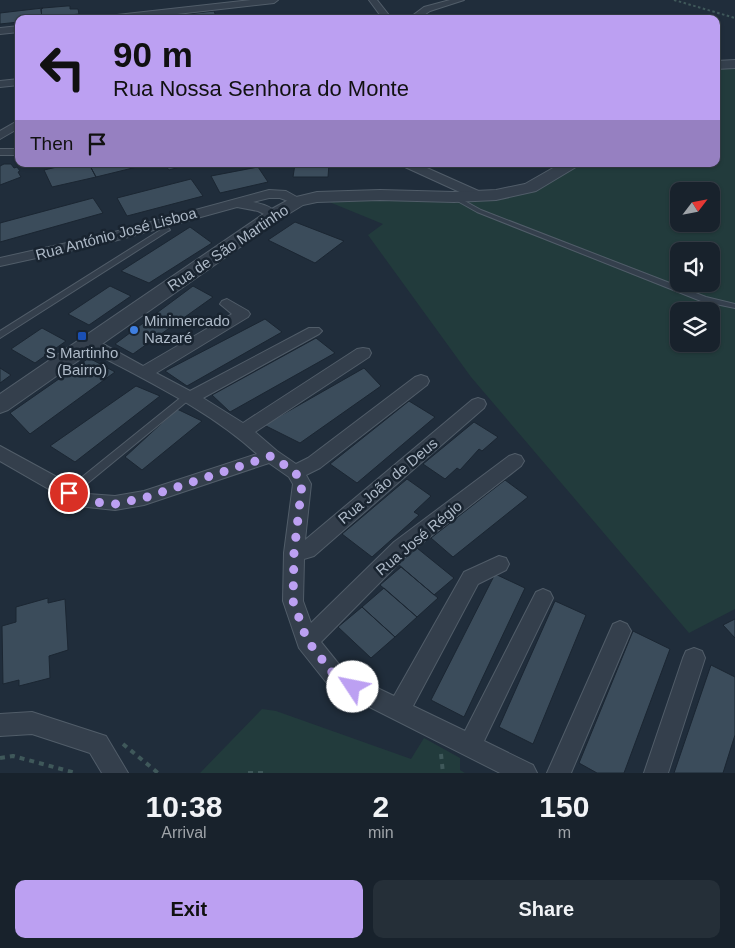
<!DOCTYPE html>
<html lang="en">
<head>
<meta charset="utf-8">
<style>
  body { margin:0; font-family:Helvetica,sans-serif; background:#252f38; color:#f1f3f6; height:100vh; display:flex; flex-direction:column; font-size:19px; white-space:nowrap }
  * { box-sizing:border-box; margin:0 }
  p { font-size:16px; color:#9fa4a9 }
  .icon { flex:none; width:28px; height:28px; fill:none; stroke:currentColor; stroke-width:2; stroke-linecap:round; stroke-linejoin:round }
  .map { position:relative; height:773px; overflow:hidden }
  .drawer { display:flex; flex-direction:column; background:#18222c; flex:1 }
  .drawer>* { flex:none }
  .banner { position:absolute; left:15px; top:15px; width:705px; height:152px; border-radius:10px; box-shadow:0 1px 4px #0004,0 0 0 1px #363f48; background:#bca0f2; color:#111; overflow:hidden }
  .needle { width:32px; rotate:58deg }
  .tools { position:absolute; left:670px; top:182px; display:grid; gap:10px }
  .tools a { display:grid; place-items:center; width:50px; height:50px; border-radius:10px; background:#18222c; box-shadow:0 1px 4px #0004,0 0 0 1px #363f48; font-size:25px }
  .pin { position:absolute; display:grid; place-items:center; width:42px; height:42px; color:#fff; margin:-21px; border:2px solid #fff; border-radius:50%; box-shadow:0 1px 5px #0007 }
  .me { position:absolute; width:55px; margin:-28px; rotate:304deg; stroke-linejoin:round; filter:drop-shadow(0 0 4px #0008) }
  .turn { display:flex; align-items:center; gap:18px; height:105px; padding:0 15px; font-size:22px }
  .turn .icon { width:65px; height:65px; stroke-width:2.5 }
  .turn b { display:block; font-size:35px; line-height:42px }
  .then { display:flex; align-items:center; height:48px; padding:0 15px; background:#0003; gap:10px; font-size:19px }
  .eta { display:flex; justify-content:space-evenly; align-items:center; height:85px; text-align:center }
  .eta b { font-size:30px; font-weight:600; line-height:35px }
  .button { display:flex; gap:10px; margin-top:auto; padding:10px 15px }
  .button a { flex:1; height:58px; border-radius:10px; background:#bca0f2; color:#111; font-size:20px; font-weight:600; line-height:58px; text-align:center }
  .button a+a { background:#252f38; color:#f1f3f6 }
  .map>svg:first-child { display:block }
</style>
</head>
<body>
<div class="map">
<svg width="735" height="773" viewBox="0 0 735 773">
  <rect width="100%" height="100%" fill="#202d3b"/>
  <path fill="#223b3c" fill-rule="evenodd" d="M735 64V609L689 633 471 377 368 235 383 224 317 197 479 196 549 178 571 164H716V65ZM679 191H711V224H679ZM679 251H711V284H679ZM679 311H711V344H679Z
    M262 709 276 711 411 759 424 738 460 758V770L465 773H200Z"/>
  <path fill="#3b4c5b" stroke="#1b2632" d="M67 6H70V9H78L79 14 42 18 41 9 43 8Z
    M43 8 41 9 42 18 45 19H19V22L0 24V13Z
    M214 11 217 19H190L188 14Z
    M4 164H11L14 168 17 167 20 171 18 172 21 177 0 185V166Z
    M70 164H89L96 177 52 187 44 170Z
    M89 164H140L141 166 96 177Z
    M164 164H190L169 170Z
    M295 164H329L328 177H293Z
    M258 167 268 182 220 193 211 176Z
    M191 179 203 196 127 216 117 198Z
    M93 198 103 213 0 242V223Z
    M295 222 344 241 315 263 268 240Z
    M190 227 212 243 149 283 121 271Z
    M110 286 131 296 89 325 68 314Z
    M193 286 213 297 133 354 115 344Z
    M265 319 282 332 187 386 165 371Z
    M42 328 66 341 35 363 11 349Z
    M316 338 335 353 230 412 212 395Z
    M89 358 115 372 30 434 10 413Z
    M0 368 11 375 0 383Z
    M364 368 381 386 300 443 264 425Z
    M136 386 160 396 75 462 50 446Z
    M409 401 435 417 357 483 330 464Z
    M177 409 202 421 142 470 125 457Z
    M474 422 498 437 482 451 479 449 460 470 457 468 445 479 423 464Z
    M407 479 431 496 414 512 419 515 372 557 342 534Z
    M505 480 528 497 453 557 431 538Z
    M417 548 454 578 434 595 398 564Z
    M401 567 438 598 417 617 380 585Z
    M495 574 525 588 464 717 431 700Z
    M384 588 417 617 395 637 362 607Z
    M48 598V603L65 599 68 650 49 656 50 678 19 686V680L3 684 2 626 16 622V607Z
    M555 601 586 615 533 744 499 727Z
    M362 607 395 637 371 658 338 627Z
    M735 619V638L723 625Z
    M633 631 670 649 624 773H597L579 763Z
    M711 665 735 677V735L723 773H674Z"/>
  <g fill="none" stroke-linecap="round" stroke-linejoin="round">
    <g stroke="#515d69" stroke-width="2">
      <path id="service" d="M454 195 481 210 706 297 735 304V308L701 301 477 212 452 198V196Z
        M161 221 163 222 170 230 168 231 0 338V331L162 229 158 223Z
        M187 394 190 395 191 397 190 399 72 496 69 497 66 496 64 493 66 490 184 395Z"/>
    </g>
    <g stroke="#515d69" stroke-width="2">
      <path id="minor" d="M251 0H278L274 3 133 19H104L108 16Z
        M369 0H377L392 19H383Z
        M450 0H464L430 11 418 19H408L424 7Z
        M19 26V32L0 34V28Z
        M19 79V85L0 87V81Z
        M19 120V128L0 139V131Z
        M0 149H19V155H0Z
        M403 164H418L483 193 485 196 483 199H475L405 167Z
        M269 190 286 191 304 201 298 205 280 198H269L253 202C263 204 273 207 280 215L279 218 274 219 258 211 237 207 114 241 0 266V258L107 234Z
        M227 299 248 311 250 314 248 317 156 373 190 391 309 328H319L322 331 319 334 203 398 243 423 357 349 363 348 369 349 371 353 369 357 255 432 277 451 296 464 308 458 415 377 421 375 427 377 429 381 427 385 320 468 306 475 311 484 305 540 472 400 478 398 484 400 486 404 484 408 314 556 304 559 303 601 311 623 394 542 509 456 515 454 521 456 524 461 521 466 408 554 321 642 346 673 394 696 464 572 499 556 506 558 509 564 506 570 478 584 413 706 465 731 536 592 543 589 550 592 553 598 484 741 533 765 537 773H500L330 687 299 648 283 601 284 553 293 484 289 477 269 463 144 505 115 510 78 506 0 461V446L88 494 115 496 144 491 257 454C207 408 142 379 84 347L81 343 84 339H94L143 366 232 314 220 304 222 301Z
        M620 621 627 624 631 631 571 773H547L613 624Z
        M694 648 702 651 705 658 668 773H644L683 658 686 651Z
        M32 712 106 736 128 773H102L90 753 32 734 0 736V714Z"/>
    </g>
    <g stroke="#515d69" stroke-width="2">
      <path id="tertiary" d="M735 60V68L716 69V61Z
        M560 164H579L576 167 536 191 496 200 454 202 380 200 317 202 303 205 280 219 8 410 0 413V394L268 211 292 198 317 192 380 190 454 192 496 190 525 184Z"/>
    </g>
    <path stroke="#3f585a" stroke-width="2" stroke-dasharray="2.5 2.5" stroke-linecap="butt" d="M674 0 735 18"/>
    <path stroke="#3f585a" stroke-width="4" stroke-dasharray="5 5" stroke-linecap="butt" d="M123 744 158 773
      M441 754 443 773
      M0 758 13 756 76 773
      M248 773H266"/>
    <use href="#service" fill="#343f4c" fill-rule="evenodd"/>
    <use href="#minor" fill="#343f4c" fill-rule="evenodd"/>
    <use href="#tertiary" fill="#343f4c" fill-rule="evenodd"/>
  </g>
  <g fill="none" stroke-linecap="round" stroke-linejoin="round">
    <path stroke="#bca0f2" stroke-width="9" stroke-dasharray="0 16.2" d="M69 493 85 501 115 504 144 498 271 456 295 472 302 484 294 553 293 601 307 640 338 680 353 687"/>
  </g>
  <circle fill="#3f7fe0" stroke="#192430" stroke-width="2" cx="134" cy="330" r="5"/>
  <rect fill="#1a4fb4" stroke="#192430" stroke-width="2" x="77" y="331" width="10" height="10" rx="2.5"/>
  <g text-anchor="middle" stroke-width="5" stroke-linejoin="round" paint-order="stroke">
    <g font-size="15" fill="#aebac8" stroke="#192430">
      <text transform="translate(116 234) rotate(-15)" y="5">Rua António José Lisboa</text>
      <text transform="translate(228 248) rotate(-34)" y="5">Rua de São Martinho</text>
      <text transform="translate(388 481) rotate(-40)" y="5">Rua João de Deus</text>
      <text transform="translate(419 538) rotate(-40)" y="5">Rua José Régio</text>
    </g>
    <g font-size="15" fill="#aebac8" stroke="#192430" text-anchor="start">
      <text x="144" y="326">Minimercado<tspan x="144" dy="17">Nazaré</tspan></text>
      <text x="82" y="358" text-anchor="middle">S Martinho<tspan x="82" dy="17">(Bairro)</tspan></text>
    </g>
  </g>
</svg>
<div class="tools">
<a><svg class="needle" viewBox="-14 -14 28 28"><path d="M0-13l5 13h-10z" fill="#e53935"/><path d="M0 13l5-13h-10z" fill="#9fa4a9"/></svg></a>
<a><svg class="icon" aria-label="sound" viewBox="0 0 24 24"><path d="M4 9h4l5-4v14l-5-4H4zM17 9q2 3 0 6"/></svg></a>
<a><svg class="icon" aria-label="layers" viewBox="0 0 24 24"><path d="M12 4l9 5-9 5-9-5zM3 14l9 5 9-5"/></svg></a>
</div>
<div class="pin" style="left:69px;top:493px;background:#d93025"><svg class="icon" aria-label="arrive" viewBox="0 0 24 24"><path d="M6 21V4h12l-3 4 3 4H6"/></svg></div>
<svg class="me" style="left:353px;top:687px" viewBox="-20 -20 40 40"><circle r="19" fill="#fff"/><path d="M0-13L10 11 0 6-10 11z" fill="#bca0f2"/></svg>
<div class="banner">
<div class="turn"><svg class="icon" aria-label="left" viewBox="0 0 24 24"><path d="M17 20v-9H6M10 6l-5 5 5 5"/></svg><div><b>90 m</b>Rua Nossa Senhora do Monte</div></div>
<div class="then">Then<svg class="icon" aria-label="arrive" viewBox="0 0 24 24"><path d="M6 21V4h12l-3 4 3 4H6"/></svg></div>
</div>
</div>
<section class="drawer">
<div class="eta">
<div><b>10:38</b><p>Arrival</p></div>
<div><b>2</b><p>min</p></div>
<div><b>150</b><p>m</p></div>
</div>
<div class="button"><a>Exit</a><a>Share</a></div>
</section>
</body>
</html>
